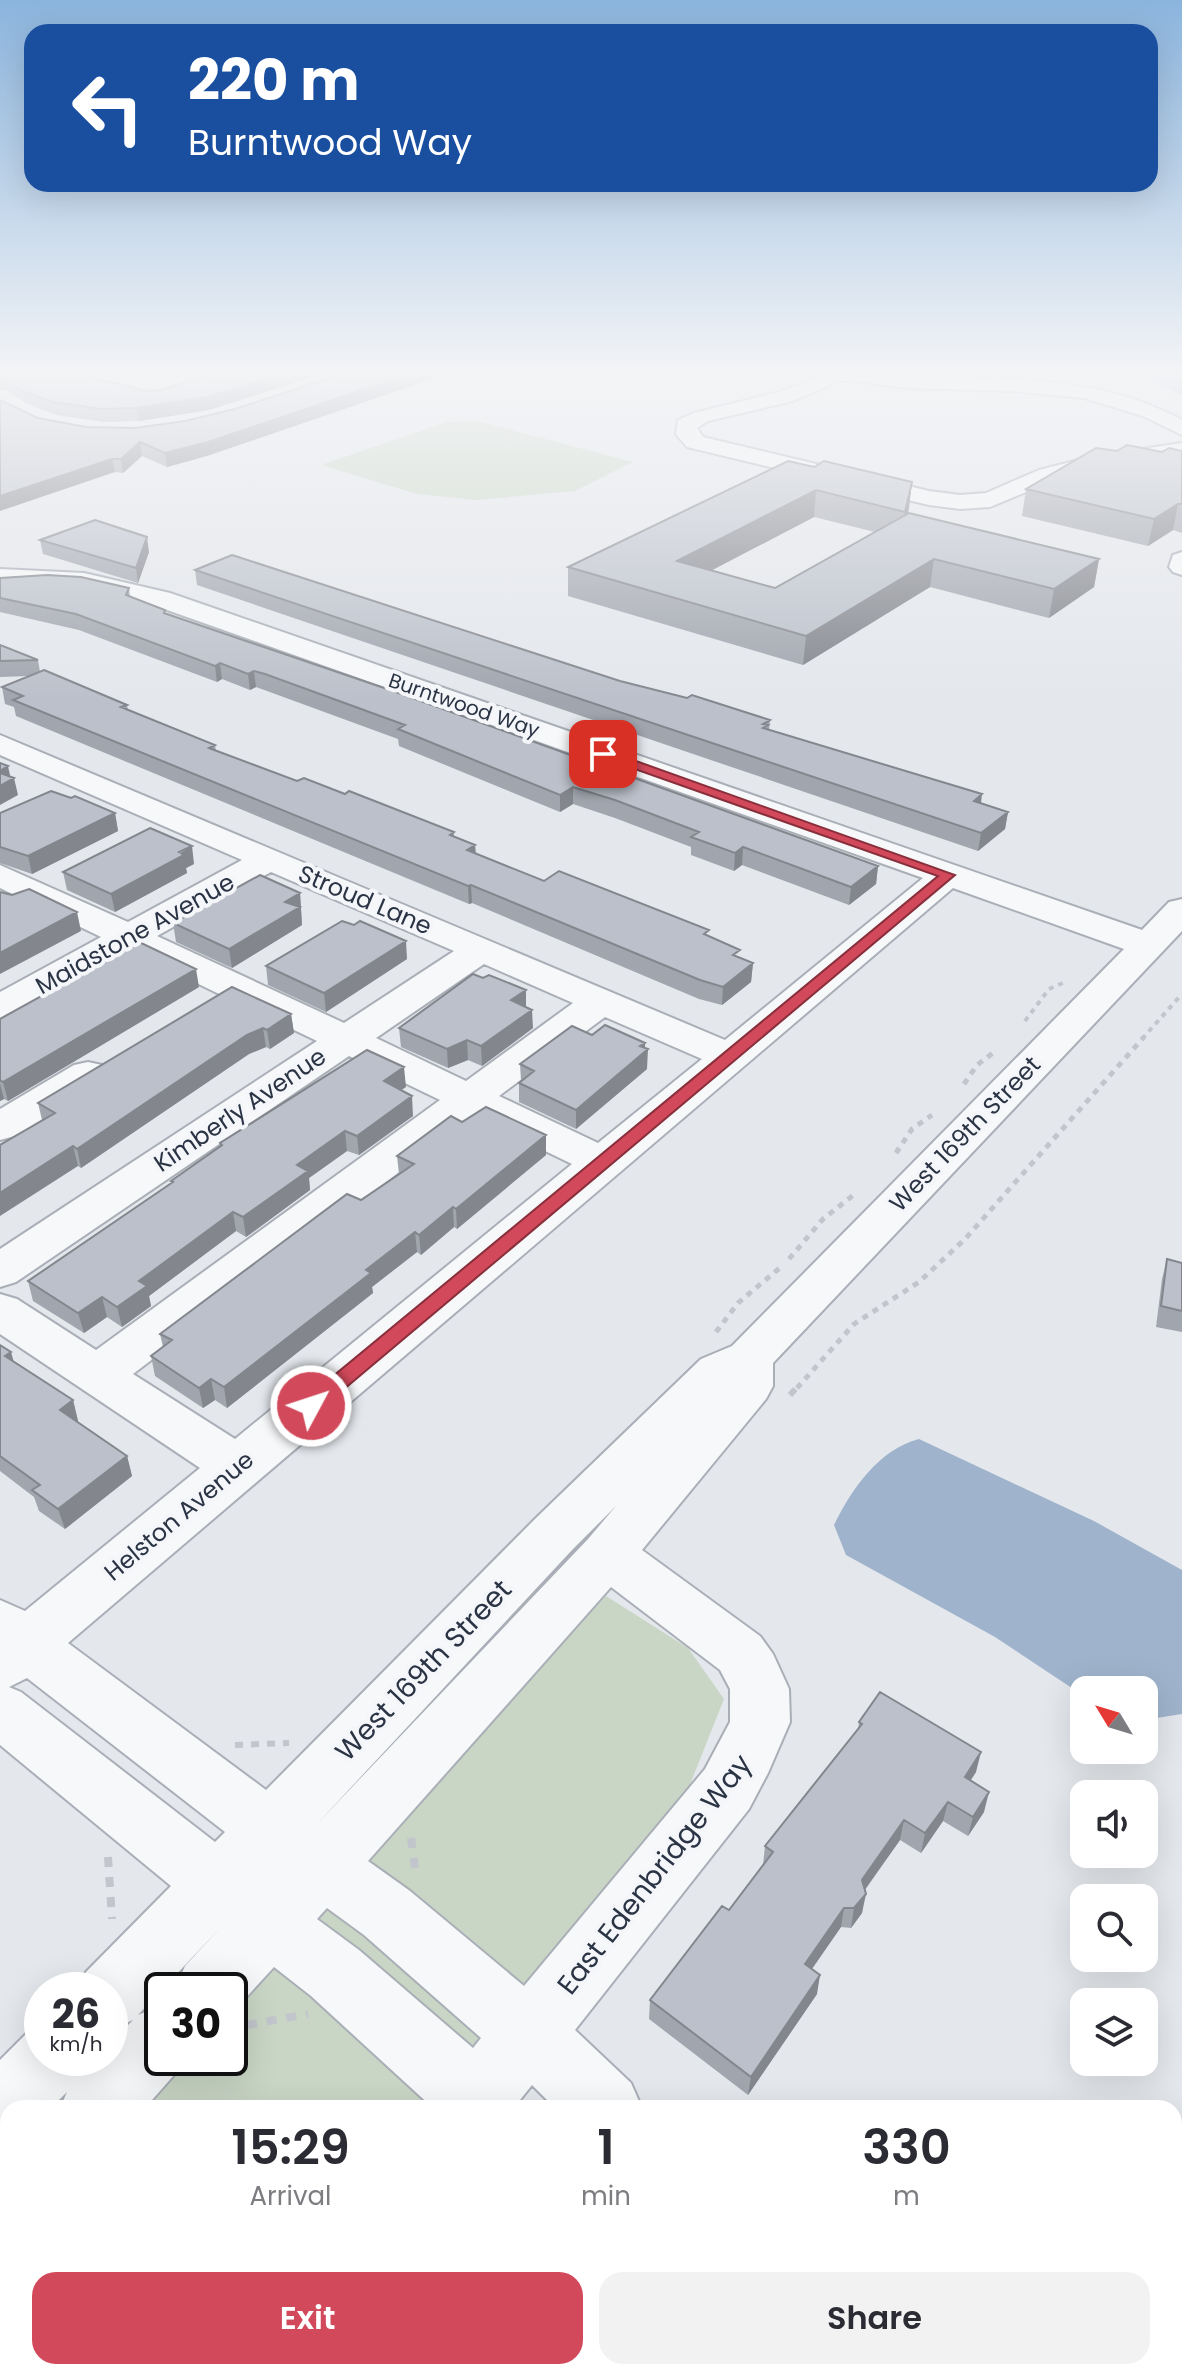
<!DOCTYPE html>
<html lang="en">
<head>
<meta charset="utf-8">
<style>
  body { margin:0; font-family:Poppins,sans-serif; background:#f2f2f3; color:#2b2b33; height:100vh; display:flex; flex-direction:column; font-size:30px; white-space:nowrap }
  * { box-sizing:border-box; margin:0 }
  p { font-size:26px; color:#7c7c81 }
  .icon { flex:none; width:44px; height:44px; fill:none; stroke:currentColor; stroke-width:2; stroke-linecap:round; stroke-linejoin:round }
  .map { position:relative; flex:1; overflow:hidden }
  .details { position:absolute; left:0px; top:2100px; width:1182px; height:280px; display:flex; flex-direction:column; background:#fff; border-radius:24px 24px 0 0; box-shadow:0 8px 32px #0002 }
  .details>* { flex:none }
  .hud { position:absolute; left:24px; top:24px; width:1134px; height:168px; border-radius:24px; box-shadow:0 8px 32px #0002; background:#1a4fa0; color:#fff; overflow:hidden }
  .needle { width:52px; rotate:308deg }
  .controls { position:absolute; left:1070px; top:1676px; display:grid; gap:16px }
  .controls a { display:grid; place-items:center; width:88px; height:88px; border-radius:16px; background:#fff; box-shadow:0 8px 32px #0002; font-size:40px }
  .speed { position:absolute; left:24px; top:1972px; display:flex; gap:16px; font-size:40px; font-weight:700; text-align:center }
  .speed>* { display:grid; place-content:center; width:104px; height:104px; border-radius:50%; background:#fff; box-shadow:0 8px 32px #0002; line-height:1 }
  .speed small { font-size:20px; font-weight:400 }
  .speed .limit { border:4px solid #111; border-radius:12px; background:#fff; color:#111 }
  .pin { position:absolute; display:grid; place-items:center; width:68px; height:68px; color:#fff; margin:-34px; border-radius:16px; box-shadow:0 4px 12px #0006 }
  .me { position:absolute; width:88px; margin:-44px; rotate:50deg; stroke-linejoin:round; filter:drop-shadow(0 0 6px #0008) }
  .turn { display:flex; align-items:center; gap:28px; height:168px; padding:0 32px; font-size:36px }
  .turn .icon { width:104px; height:104px; stroke-width:2.5 }
  .turn b { display:block; font-size:56px; line-height:68px }
  .eta { display:flex; justify-content:space-evenly; align-items:center; height:136px; text-align:center }
  .eta b { font-size:48px; font-weight:600; line-height:56px }
  .action { display:flex; gap:16px; margin-top:auto; padding:16px 32px }
  .action a { flex:1; height:92px; border-radius:24px; background:#d1495b; color:#fff; font-size:32px; font-weight:600; line-height:92px; text-align:center }
  .action a+a { background:#f2f2f3; color:#2b2b33 }
  .map>svg:first-child { display:block }
</style>
</head>
<body>
<div class="map">
<svg width="1182" height="2380" viewBox="0 0 1182 2380">
  <rect width="100%" height="100%" fill="#e4e7ec"/>
  <path fill="#c9d6c5" d="M477 421 633 462 575 491 476 500 417 494 321 465 447 422Z
    M606 1596 688 1648 724 1699 685 1797 438 2108H124L171 2058H230V1995Z
    M8 2217V2372H209L202 2380H0V2224Z"/>
  <path fill="#9fb4cc" d="M1124 369H1182V395Z
    M919 1439 1094 1521 1182 1570V1714L1144 1720V1690H1084V1696L995 1637 846 1555 834 1525C851 1490 879 1449 919 1439Z"/>
  <g fill="none" stroke-linecap="round" stroke-linejoin="round">
    <g stroke="#a9aeb7" stroke-width="4">
      <path id="minor" d="M842 369C867 369 891 375 916 376 1007 379 1099 375 1182 420V435L1143 416 1084 398 1014 391 908 388 851 381H839L793 401 708 421 697 428 703 437 929 491 960 495 986 493 1039 470 1094 456 1182 443V457L1095 470 1055 480 990 507 960 509 929 505 687 447 676 434 678 420 694 413 779 392Z
        M1182 552V575L1173 572 1169 567 1173 555Z
        M0 569 84 573 170 593 1142 930 1169 902 1182 899V931L773 1363V1386L766 1399 642 1550 760 1636 773 1654 789 1689 790 1722 768 1773 749 1809 575 2030 631 2083 642 2108H555L532 2085 520 2100 524 2108H433L311 1996 274 1967 230 2015V1990H175L185 1966 222 1926 138 2015 162 2005V2058H189L145 2108H60L67 2092 51 2108H8V2141L0 2145V2060L27 2033 42 2027V2058H87L81 2073 95 2058H110V2043L133 2020 110 2030V1990H79L86 1972 171 1886 0 1745V1600L25 1611 200 1468 0 1334V1294L17 1299 96 1350 440 1100 349 1056 16 1282 0 1287V1249L317 1041 130 951 14 1016 0 1020V992L101 937 0 888V865L128 922 242 860 0 755V735L725 1040 923 878 153 605 84 589 0 585ZM271 872 454 951 344 1023 157 936ZM953 888 1124 949 732 1346 701 1359 535 1519 266 1790 68 1643ZM484 964 573 1003 466 1081 376 1038ZM605 1017 702 1059 598 1143 499 1096ZM473 1116 572 1164 235 1439 133 1374ZM616 1506 588 1539 316 1825 573 1549ZM611 1587 720 1670 730 1689V1722L705 1769 524 1986 410 1891 368 1861ZM27 1678 225 1832 215 1842 21 1692 9 1687ZM327 1908 364 1935 481 2038 473 2048 359 1950 317 1919Z
        M88 1062 102 1065 108 1074 102 1083 15 1136 0 1140V1109L74 1065Z
        M8 2163V2242L0 2245V2166Z
        M211 2372H293L290 2380H207Z
        M718 2372H803L807 2380H721Z
        M862 2372H947L951 2380H865Z"/>
    </g>
    <path stroke="#c2c5cb" stroke-width="4" stroke-dasharray="5 5" stroke-linecap="butt" d="M1025 1021 1049 989 1065 982
      M1142 1039 1182 994"/>
    <path stroke="#c2c5cb" stroke-width="5" stroke-dasharray="6 6" stroke-linecap="butt" d="M964 1084 977 1065 993 1053
      M896 1153 912 1129 932 1115
      M789 1259 823 1219 856 1193
      M716 1332 738 1303 782 1266
      M797 1388 854 1324 919 1282 965 1239 1144 1037"/>
    <path stroke="#c2c5cb" stroke-width="6" stroke-dasharray="8 8" stroke-linecap="butt" d="M790 1395 798 1386
      M235 1745 289 1743"/>
    <path stroke="#c2c5cb" stroke-width="8" stroke-dasharray="10 10" stroke-linecap="butt" d="M411 1838 416 1876
      M108 1857 112 1919
      M247 2025 308 2014"/>
    <use href="#minor" fill="#f7f8fa" fill-rule="evenodd"/>
  </g>
  <path fill="#a1a5ae" fill-rule="evenodd" d="M0 369 147 391 160 390 227 369H337L209 410 139 421 104 422 56 415 28 404 7 391 0 390Z
    M38 418 210 455 167 467 142 456 123 473 115 472Z
    M1117 451 1162 452 1182 451V533L1173 530 1148 546 1022 516 1026 489Z
    M814 467 912 482 908 513 1099 559 1094 587 1049 618 930 587 803 665 568 596V567ZM814 517 875 532 775 588 712 570Z
    M40 540 149 552 138 583 43 554Z
    M195 570 770 720 769 730 1008 812 1005 829 978 851 197 585Z
    M0 578 129 588 130 597 166 614 878 866 876 884 849 905 742 865 734 871 691 855V847L615 818 573 804 560 812 399 746 398 739 267 691 256 687 250 690 222 679 217 682 79 630 0 612Z
    M0 645 38 660 40 672 127 705 128 710 215 745 216 751 297 781 345 794 454 832V836L475 845 476 854 544 881 709 936 739 958 753 963 751 982 722 1005 699 999 472 903 469 904 16 716 14 707 5 704 2 687 28 676 0 677Z
    M0 813H115L118 831 32 874 0 863Z
    M194 864 186 868 187 873 115 912 67 890 63 872Z
    M300 893 302 925 232 968 176 942 173 923Z
    M407 959 326 1012 268 985 266 966Z
    M483 978 526 990V1007L533 1028 482 1066 468 1060 448 1068 401 1047 399 1028Z
    M199 987 8 1101 4 1099 0 1101V1019Z
    M291 1014 294 1033 270 1049 266 1047 249 1054 81 1168 78 1166 42 1120 38 1103Z
    M592 1035 645 1048 647 1069 576 1129 519 1102V1083L521 1081 520 1064Z
    M406 1087 401 1090 413 1116 359 1155 347 1151 309 1178 310 1190 246 1237 236 1231 149 1296 151 1306 122 1327 107 1317 84 1333 33 1301 28 1281 171 1183V1181L220 1146V1143Z
    M462 1122 546 1155 457 1229 454 1227 421 1255 417 1252 372 1287 373 1293 227 1408 215 1400 203 1408 155 1376 151 1356 163 1347 160 1334 399 1174 397 1156Z
    M1167 1259 1182 1263V1332L1156 1327 1162 1279Z
    M0 1345 14 1362 73 1400 78 1421 77 1422 127 1456 132 1476 65 1529 39 1511 34 1497 0 1471Z
    M859 1722 976 1772 971 1780 984 1812 968 1836 943 1821 921 1853 900 1840 865 1890 862 1913 851 1928 841 1927 812 1969 817 1994 748 2095 649 2019 650 2000 729 1910 763 1865 765 1846 858 1729Z
    M1182 2168V2204L1174 2198V2182Z
    M1099 2372H1174L1182 2380H1097L1095 2379Z"/>
  <path fill="#83868d" d="M297 369H337L209 410 139 421 137 408Z
    M424 369H461L210 455 167 467 165 453Z
    M140 442 142 456 123 473 121 459Z
    M112 459 115 472 0 511V496Z
    M912 482 909 508 902 539 905 512Z
    M816 490 814 517 676 589 677 561Z
    M1178 504 1173 530 1148 546 1154 519Z
    M147 537 149 552 138 583 136 568Z
    M934 559 930 587 803 665 806 636Z
    M1099 559 1094 587 1049 618 1054 589Z
    M220 663 222 679 217 682 215 666Z
    M254 671 256 687 250 690 248 674Z
    M8 766 11 780 14 778 18 795 0 805V771Z
    M573 787V804L560 812V795Z
    M982 794 980 812 974 801Z
    M1008 812 1005 829 978 851 981 833Z
    M115 813 118 831 32 874 28 856Z
    M475 845 476 862 467 850Z
    M192 846 194 864 186 868 187 873 115 912 111 894Z
    M743 847 742 865 734 871 735 853Z
    M878 866 876 884 849 905 851 887Z
    M471 885 472 903 469 904 468 886Z
    M300 893 302 925 232 968 229 949 285 902Z
    M77 912 81 931 0 974V953Z
    M406 941 407 959 326 1012 324 993Z
    M753 963 751 982 722 1005 723 987Z
    M196 969 199 987 8 1101 3 1082Z
    M526 990V1009L511 1000Z
    M532 1010 533 1028 482 1066 481 1046Z
    M291 1014 294 1033 270 1049 267 1030Z
    M263 1028 266 1047 249 1054 81 1168 77 1149 247 1035Z
    M467 1040 468 1060 448 1068 447 1049Z
    M645 1043V1052L648 1049 647 1069 576 1129V1110L640 1046Z
    M404 1067 406 1087 386 1100 384 1081Z
    M0 1084 4 1099 0 1101Z
    M412 1096 413 1116 359 1155 357 1136Z
    M345 1131 347 1151 309 1178 310 1190 246 1237 243 1217 297 1165Z
    M546 1135V1155L457 1229 456 1209Z
    M73 1146 78 1166 0 1216V1193Z
    M453 1207 454 1227 421 1255 419 1235Z
    M233 1212 236 1231 149 1296 151 1306 122 1327 117 1307 139 1281Z
    M415 1232 417 1252 372 1287 373 1293 227 1408 224 1387 366 1270Z
    M102 1297 107 1317 84 1333 78 1313Z
    M11 1352 17 1373 5 1356Z
    M211 1379 215 1400 203 1408 199 1388Z
    M73 1400 78 1421 66 1430 60 1410Z
    M127 1456 132 1476 65 1529 58 1509Z
    M981 1752 976 1772 960 1796 965 1777Z
    M989 1792 984 1812 968 1836 973 1817Z
    M948 1802 943 1821 921 1853 925 1833Z
    M904 1820 900 1840 858 1899 862 1880Z
    M866 1894 862 1913 851 1928 854 1908Z
    M844 1908 841 1927 802 1983 805 1964Z
    M820 1975 817 1994 748 2095 751 2077Z"/>
  <path fill="#bbc0ca" stroke="#83868d" stroke-width="2" d="M0 369H58L147 391 160 390 227 369H297L207 397 137 408 101 409 53 402 25 392 0 377Z
    M357 369H424L208 442 165 453 140 442 121 459H112L0 496V400L38 418 86 427 135 428 185 421 235 409Z
    M1127 445 1162 452 1169 448 1182 451V504H1178L1154 519 1026 489 1096 448 1117 451Z
    M788 461 814 467 824 461 912 482 905 512 816 490 677 561 775 588 909 513 1099 559 1054 589 934 559 806 636 568 567Z
    M95 520 147 537 136 568 40 540Z
    M232 555 620 681 687 698 692 695 770 720 763 724 768 725 763 728 982 794 974 801 1008 812 981 833 195 570Z
    M47 575 81 577 129 588 126 595 165 610 164 613 393 691 878 866 851 887 743 847 735 853 691 837 699 832 615 800 573 787 560 795 398 729 405 725 265 674 254 671 248 674 220 663 215 666 76 614 0 598V578Z
    M0 645 38 660 0 661Z
    M44 670 127 705 121 707 215 745 209 748 297 781 304 778 345 794 349 791 454 832 450 835 475 845 467 850 544 881 559 871 709 930 704 934 740 950 733 955 753 963 723 987 700 980 471 885 468 886 13 700 23 696 2 687Z
    M0 763 8 766 0 771Z
    M0 773 14 778 0 786Z
    M51 791 71 798 75 796 115 813 28 856 0 847V813Z
    M150 828 192 846 179 852 184 855 111 894 63 872Z
    M260 875 300 893 285 902 300 907 229 949 173 923Z
    M29 889 77 912 0 953V892L12 895Z
    M342 921 354 925 360 921 406 941 324 993 266 966Z
    M139 942 196 969 3 1082 0 1080V1019Z
    M473 974 483 978 489 975 526 990 511 1000 532 1010 481 1046 467 1040 447 1049 399 1028Z
    M232 987 291 1014 267 1030 263 1028 247 1035 77 1149 73 1146 0 1193V1145L55 1113 38 1103Z
    M605 1025 645 1043 640 1046 648 1049 576 1110 519 1083 534 1071 520 1064 572 1026 592 1035Z
    M367 1050 404 1067 384 1081 412 1096 357 1136 345 1131 297 1165 308 1171 243 1217 233 1212 139 1281 147 1286 117 1307 102 1297 78 1313 28 1281 173 1182 171 1181 222 1145 220 1143Z
    M486 1107 546 1135 456 1209 453 1207 419 1235 415 1232 366 1270 371 1273 224 1387 211 1379 199 1388 151 1356 172 1340 160 1334 347 1194 361 1200 414 1164 397 1156 451 1116 462 1122Z
    M1167 1259 1182 1263V1311L1161 1306Z
    M0 1345 11 1352 5 1356 73 1400 60 1410 127 1456 58 1509 32 1490 40 1485 0 1456Z
    M880 1692 981 1752 965 1777 989 1792 973 1817 948 1802 925 1833 904 1820 862 1880 866 1894 854 1908H844L805 1964 820 1975 751 2077 650 2000 722 1906 729 1910 773 1852 765 1846 862 1724 859 1722Z
    M1182 2168V2180L1177 2176Z
    M1174 2244 1182 2250V2380H1126L1115 2372H1174Z
    M372 2372H577L586 2380H366Z"/>
  <linearGradient id="sky" x2="0" y2="1"><stop stop-color="#8bb4dd"/><stop offset="0.53" stop-color="#f3f4f6"/><stop offset="1" stop-color="#f3f4f6" stop-opacity="0"/></linearGradient>
  <rect width="1182" height="702" fill="url(#sky)"/>
  <path fill="#d1495b" stroke="#882f3b" stroke-width="2" d="M598 751H608L955 875 318 1411H303L300 1406 303 1401 938 876 598 756Z"/>
  <g text-anchor="middle" stroke-width="8" stroke-linejoin="round" paint-order="stroke">
    <g font-size="20" fill="#2b3445" stroke="#f4f6f9">
      <text transform="translate(464 705) rotate(19)" y="7">Burntwood Way</text>
    </g>
    <g font-size="24" fill="#2b3445" stroke="#f4f6f9">
      <text transform="translate(365 900) rotate(23)" y="8">Stroud Lane</text>
      <text transform="translate(135 934) rotate(-29)" y="8">Maidstone Avenue</text>
      <text transform="translate(240 1110) rotate(-34)" y="8">Kimberly Avenue</text>
      <text transform="translate(965 1134) rotate(-46)" y="8">West 169th Street</text>
      <text transform="translate(179 1516) rotate(-40)" y="8">Helston Avenue</text>
    </g>
    <g font-size="28" fill="#2b3445" stroke="#f4f6f9">
      <text transform="translate(423 1670) rotate(-46)" y="10">West 169th Street</text>
      <text transform="translate(654 1874) rotate(-52)" y="10">East Edenbridge Way</text>
    </g>
  </g>
</svg>
<div class="controls">
<a><svg class="needle" viewBox="-14 -14 28 28"><path d="M0-13l5 13h-10z" fill="#e53935"/><path d="M0 13l5-13h-10z" fill="#7c7c81"/></svg></a>
<a><svg class="icon" aria-label="sound" viewBox="0 0 24 24"><path d="M4 9h4l5-4v14l-5-4H4zM17 9q2 3 0 6"/></svg></a>
<a><svg class="icon" aria-label="search" viewBox="0 0 24 24"><circle cx="10" cy="10" r="6"/><path d="M15 15l6 6"/></svg></a>
<a><svg class="icon" aria-label="layers" viewBox="0 0 24 24"><path d="M12 4l9 5-9 5-9-5zM3 14l9 5 9-5"/></svg></a>
</div>
<div class="speed"><div>26<small>km/h</small></div><div class="limit">30</div></div>
<div class="pin" style="left:603px;top:754px;background:#d93025"><svg class="icon" aria-label="arrive" viewBox="0 0 24 24"><path d="M6 21V4h12l-3 4 3 4H6"/></svg></div>
<svg class="me" style="left:311px;top:1406px" viewBox="-20 -20 40 40"><circle r="17" fill="#d1495b" stroke="#fff" stroke-width="3"/><path d="M0-11L8 9 0 5-8 9z" fill="#fff"/></svg>
<div class="hud">
<div class="turn"><svg class="icon" aria-label="left" viewBox="0 0 24 24"><path d="M17 20v-9H6M10 6l-5 5 5 5"/></svg><div><b>220 m</b>Burntwood Way</div></div>
</div>
<section class="details">
<div class="eta">
<div><b>15:29</b><p>Arrival</p></div>
<div><b>1</b><p>min</p></div>
<div><b>330</b><p>m</p></div>
</div>
<div class="action"><a>Exit</a><a>Share</a></div>
</section>
</div>
</body>
</html>
